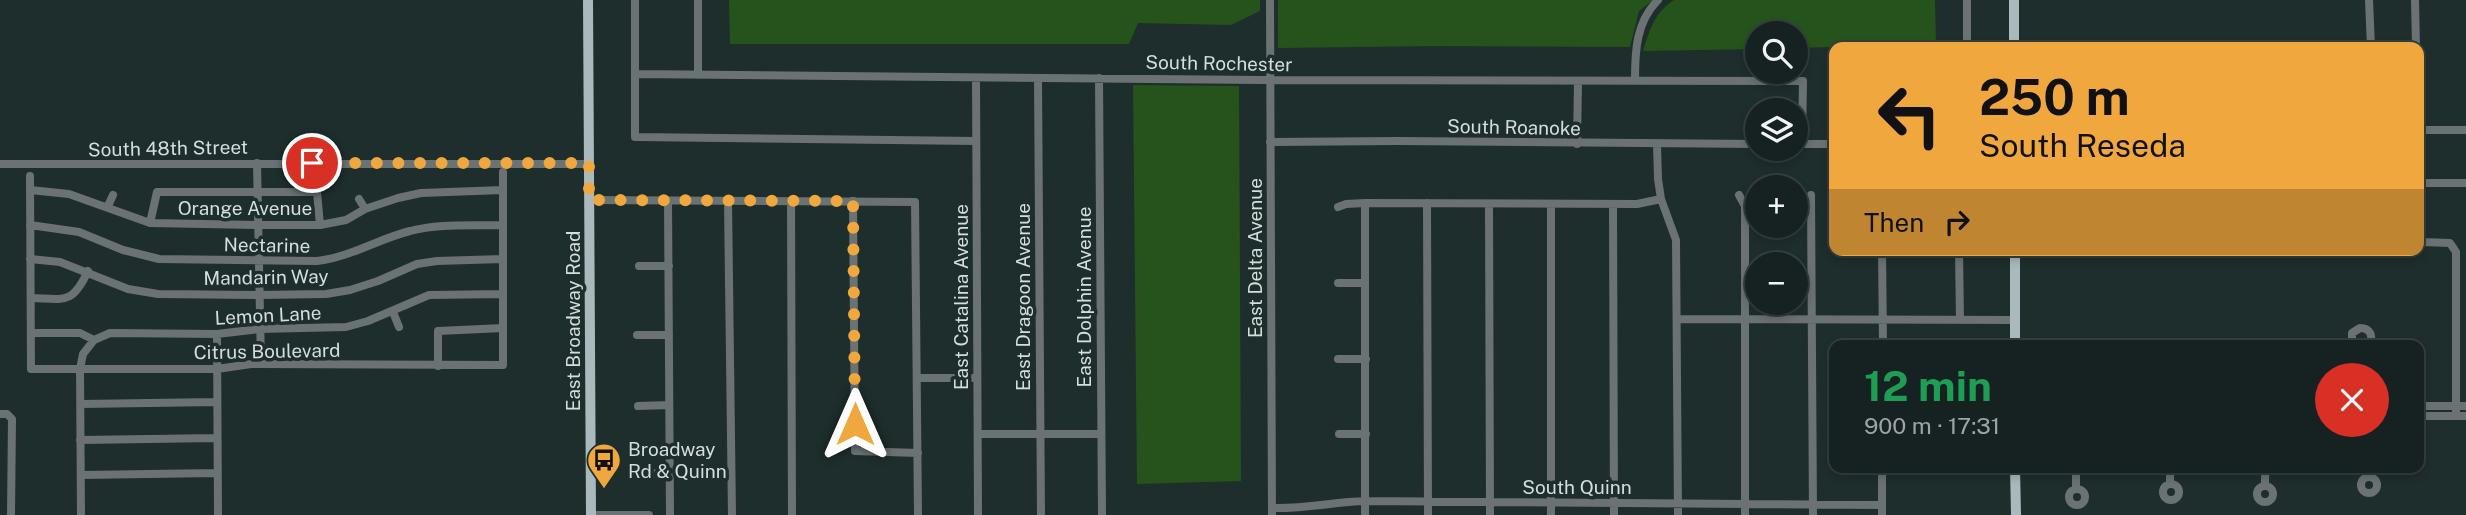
<!DOCTYPE html>
<html lang="en">
<head>
<meta charset="utf-8">
<style>
  body { margin:0; font-family:"Public Sans",sans-serif; background:#1f2a2a; color:#f1f3f6; height:100vh; display:flex; flex-direction:column; font-size:26px; white-space:nowrap }
  * { box-sizing:border-box; margin:0 }
  p { font-size:23px; color:#9ea4a5 }
  .icon { flex:none; width:38px; height:38px; fill:none; stroke:currentColor; stroke-width:2; stroke-linecap:round; stroke-linejoin:round }
  .map { position:relative; flex:1; overflow:hidden }
  .drawer { position:absolute; left:1829px; top:340px; width:595px; height:133px; display:flex; flex-direction:column; background:#162221; border-radius:14px; box-shadow:0 4px 10px #0003,0 0 0 2px #353f3f }
  .drawer>* { flex:none }
  .banner { position:absolute; left:1829px; top:42px; width:595px; height:214px; border-radius:14px; box-shadow:0 4px 10px #0003,0 0 0 2px #353f3f; background:#efa73e; color:#111; overflow:hidden }
  .controls { position:absolute; left:1745px; top:21px; display:grid; gap:14px }
  .controls a { display:grid; place-items:center; width:63px; height:63px; border-radius:50%; background:#162221; box-shadow:0 4px 10px #0003,0 0 0 2px #353f3f; font-size:35px }
  .pin { position:absolute; display:grid; place-items:center; width:60px; height:60px; color:#fff; margin:-30px; border:4px solid #fff; border-radius:50%; box-shadow:0 2px 7px #0007 }
  .me { position:absolute; width:77px; margin:-38px; rotate:0deg; stroke-linejoin:round; filter:drop-shadow(0 0 5px #0008) }
  .turn { display:flex; align-items:center; gap:24px; height:147px; padding:0 35px; font-size:32px }
  .turn .icon { width:91px; height:91px; stroke-width:2.5 }
  .turn b { display:block; font-size:49px; line-height:60px }
  .then { display:flex; align-items:center; height:66px; padding:0 35px; background:#0003; gap:14px; font-size:26px }
  .round { display:grid; place-items:center; flex:none; width:74px; height:74px; border-radius:37px; background:#1f2a2a }
  .overview { display:flex; align-items:center; justify-content:space-between; height:119px; padding:0 35px }
  h1 { font-size:42px; font-weight:700; line-height:52px; color:#1e9e55 }
  .map>svg:first-child { display:block }
</style>
</head>
<body>
<div class="map">
<svg width="2466" height="515" viewBox="0 0 2466 515">
  <rect width="100%" height="100%" fill="#1e2e2c"/>
  <path fill="#26531c" d="M729 0H1260V11L1231 25 1138 23 1129 44H730Z
    M1278 0H1653L1639 11 1630 47 1439 46 1278 48Z
    M1674 0H1935L1936 47H1834V137L1833 47 1796 48V33H1757V49L1643 51C1650 30 1654 13 1674 0Z
    M1133 85 1239 86 1241 481 1137 484Z"/>
  <g fill="none" stroke-linecap="round" stroke-linejoin="round">
    <path stroke="#6a7273" stroke-width="8" d="M635 0V137L976 141
      M698 0V75
      M1270 0 1272 515
      M1967 0V47
      M2369 0 2371 47
      M2415 0 2416 47
      M635 74 1259 80 1803 81 1802 144
      M976 78 978 515
      M1038 78 1041 515
      M1099 78 1102 515
      M1635 80C1635 51 1636 22 1658 0
      M2418 109 2419 130H2466
      M1270 142 1398 141 1757 144
      M1577 144 1578 81
      M1657 144 1658 179 1661 199 1676 240 1678 515
      M1796 144H1834
      M257 163 261 364
      M0 164H589
      M30 176 31 369H217L251 364 503 365V172
      M2418 183H2466
      M30 190 69 194 150 223 258 225H320L346 220 365 209 398 198 421 193 503 190
      M1739 195 1745 206V515
      M1811 195 1813 515
      M359 199 365 209
      M589 200 915 202 918 515
      M668 201 670 515
      M728 201 732 515
      M791 201 792 515
      M853 201 855 451 918 453
      M1427 203 1428 515
      M1489 204 1490 515
      M1551 204V515
      M1613 205 1614 515
      M108 206 113 195
      M1338 207 1346 204 1365 203 1637 204 1661 199
      M150 223 157 192H317L320 225
      M30 225 79 232 123 250 159 259 317 261C351 257 378 239 410 231 439 223 472 226 502 225
      M2418 234 2423 242 2418 250
      M2423 242 2450 243 2456 252V416
      M1882 250 1883 345
      M1959 250 1960 320
      M30 259 60 262 128 289 158 294 259 295 326 294 350 290 378 281 417 264 437 261 502 259
      M639 266H669
      M1338 283H1365
      M31 298C65 299 72 305 88 271
      M393 312 399 327
      M1677 319 2015 320
      M31 333H80L94 340 110 333 217 334 259 329 346 327 368 321 429 295 503 294
      M217 334 218 515
      M637 335H669
      M2354 345 2352 340V333L2360 328C2370 328 2374 336 2369 345
      M1338 359H1366
      M438 366V331L503 328
      M917 378H977
      M81 404 216 402
      M638 406 669 405
      M2418 406H2466
      M0 414H7L12 419 11 515
      M2418 416H2466
      M978 434H1101
      M1339 434H1366
      M80 440 217 438
      M2076 467V489
      M2170 467V484
      M639 474 670 473
      M81 475 217 473
      M2361 485a8 8 0 1 1 16 0a8 8 0 1 1-16 0Z
      M2163 492a8 8 0 1 1 16 0a8 8 0 1 1-16 0Z
      M2265 486V467
      M2257 494a8 8 0 1 1 16 0a8 8 0 1 1-16 0Z
      M2069 497a8 8 0 1 1 16 0a8 8 0 1 1-16 0Z
      M1272 508C1304 509 1334 502 1365 501L1882 505
      M81 515 80 369 83 354 94 340
      M591 515H649
      M1365 515V203
      M1882 515V467"/>
    <path stroke="#a9b9bc" stroke-width="10" d="M588 0 591 515
      M2014 0V47
      M2015 345V250
      M2015 467 2016 515"/>
  </g>
  <g fill="none" stroke-linecap="round" stroke-linejoin="round">
    <path stroke="#efa73e" stroke-width="12" stroke-dasharray="0 21.6" d="M312 163H589V200L853 201 855 424"/>
  </g>
  <defs>
    <g id="bus-pin" transform="scale(1.75)"><path d="M0 17L-7.5 6A9.5 9.5 0 1 1 7.5 6Z" fill="#efa73e" stroke="#1e2e2c"/><path d="M-5-6H5V4H4V6H2V4H-2V6H-4V4H-5ZM-3.5-4V0h7V-4ZM-3.5 1.2v1.5H-2V1.2ZM2 1.2v1.5H3.5V1.2Z" fill="#111"/></g>
  </defs>
  <g fill-rule="evenodd">
    <use href="#bus-pin" x="604" y="460"/>
  </g>
  <g text-anchor="middle" stroke-width="7" stroke-linejoin="round" paint-order="stroke">
    <g font-size="19" fill="#d4dedd" stroke="#1e2e2c">
      <text transform="translate(1219 63) rotate(1)" y="7">South Rochester</text>
      <text transform="translate(1514 127) rotate(1)" y="7">South Roanoke</text>
      <text transform="translate(168 148) rotate(-1)" y="7">South 48th Street</text>
      <text x="245" y="215">Orange Avenue</text>
      <text transform="translate(267 245) rotate(1)" y="7">Nectarine</text>
      <text transform="translate(1255 258) rotate(-90)" y="7">East Delta Avenue</text>
      <text transform="translate(266 277) rotate(-1)" y="7">Mandarin Way</text>
      <text transform="translate(961 297) rotate(-90)" y="7">East Catalina Avenue</text>
      <text transform="translate(1023 297) rotate(-90)" y="7">East Dragoon Avenue</text>
      <text transform="translate(1084 297) rotate(-90)" y="7">East Dolphin Avenue</text>
      <text transform="translate(268 315) rotate(-3)" y="7">Lemon Lane</text>
      <text transform="translate(573 321) rotate(-90)" y="7">East Broadway Road</text>
      <text transform="translate(267 351) rotate(-1)" y="7">Citrus Boulevard</text>
      <text x="1577" y="494">South Quinn</text>
    </g>
    <g font-size="19" fill="#d4dedd" stroke="#1e2e2c" text-anchor="start">
      <text x="628" y="456">Broadway<tspan x="628" dy="22">Rd &amp; Quinn</tspan></text>
    </g>
  </g>
</svg>
<div class="controls">
<a><svg class="icon" aria-label="search" viewBox="0 0 24 24"><circle cx="10" cy="10" r="6"/><path d="M15 15l6 6"/></svg></a>
<a><svg class="icon" aria-label="layers" viewBox="0 0 24 24"><path d="M12 4l9 5-9 5-9-5zM3 14l9 5 9-5"/></svg></a>
<a>+</a>
<a>−</a>
</div>
<div class="pin" style="left:312px;top:163px;background:#d93025"><svg class="icon" aria-label="arrive" viewBox="0 0 24 24"><path d="M6 21V4h12l-3 4 3 4H6"/></svg></div>
<svg class="me" style="left:855px;top:424px" viewBox="-20 -20 40 40"><path d="M0-17L14 15 0 8-14 15z" fill="#efa73e" stroke="#fff" stroke-width="4"/></svg>
<div class="banner">
<div class="turn"><svg class="icon" aria-label="left" viewBox="0 0 24 24"><path d="M17 20v-9H6M10 6l-5 5 5 5"/></svg><div><b>250 m</b>South Reseda</div></div>
<div class="then">Then<svg class="icon" aria-label="right" viewBox="0 0 24 24"><path d="M7 20v-9h11M14 6l5 5-5 5"/></svg></div>
</div>
<section class="drawer">
<div class="overview"><div><h1>12 min</h1><p>900 m · 17:31</p></div><a class="round" style="background:#d93025;color:#fff"><svg class="icon" aria-label="close" viewBox="0 0 24 24"><path d="M6 6l12 12M18 6L6 18"/></svg></a></div>
</section>
</div>
</body>
</html>
